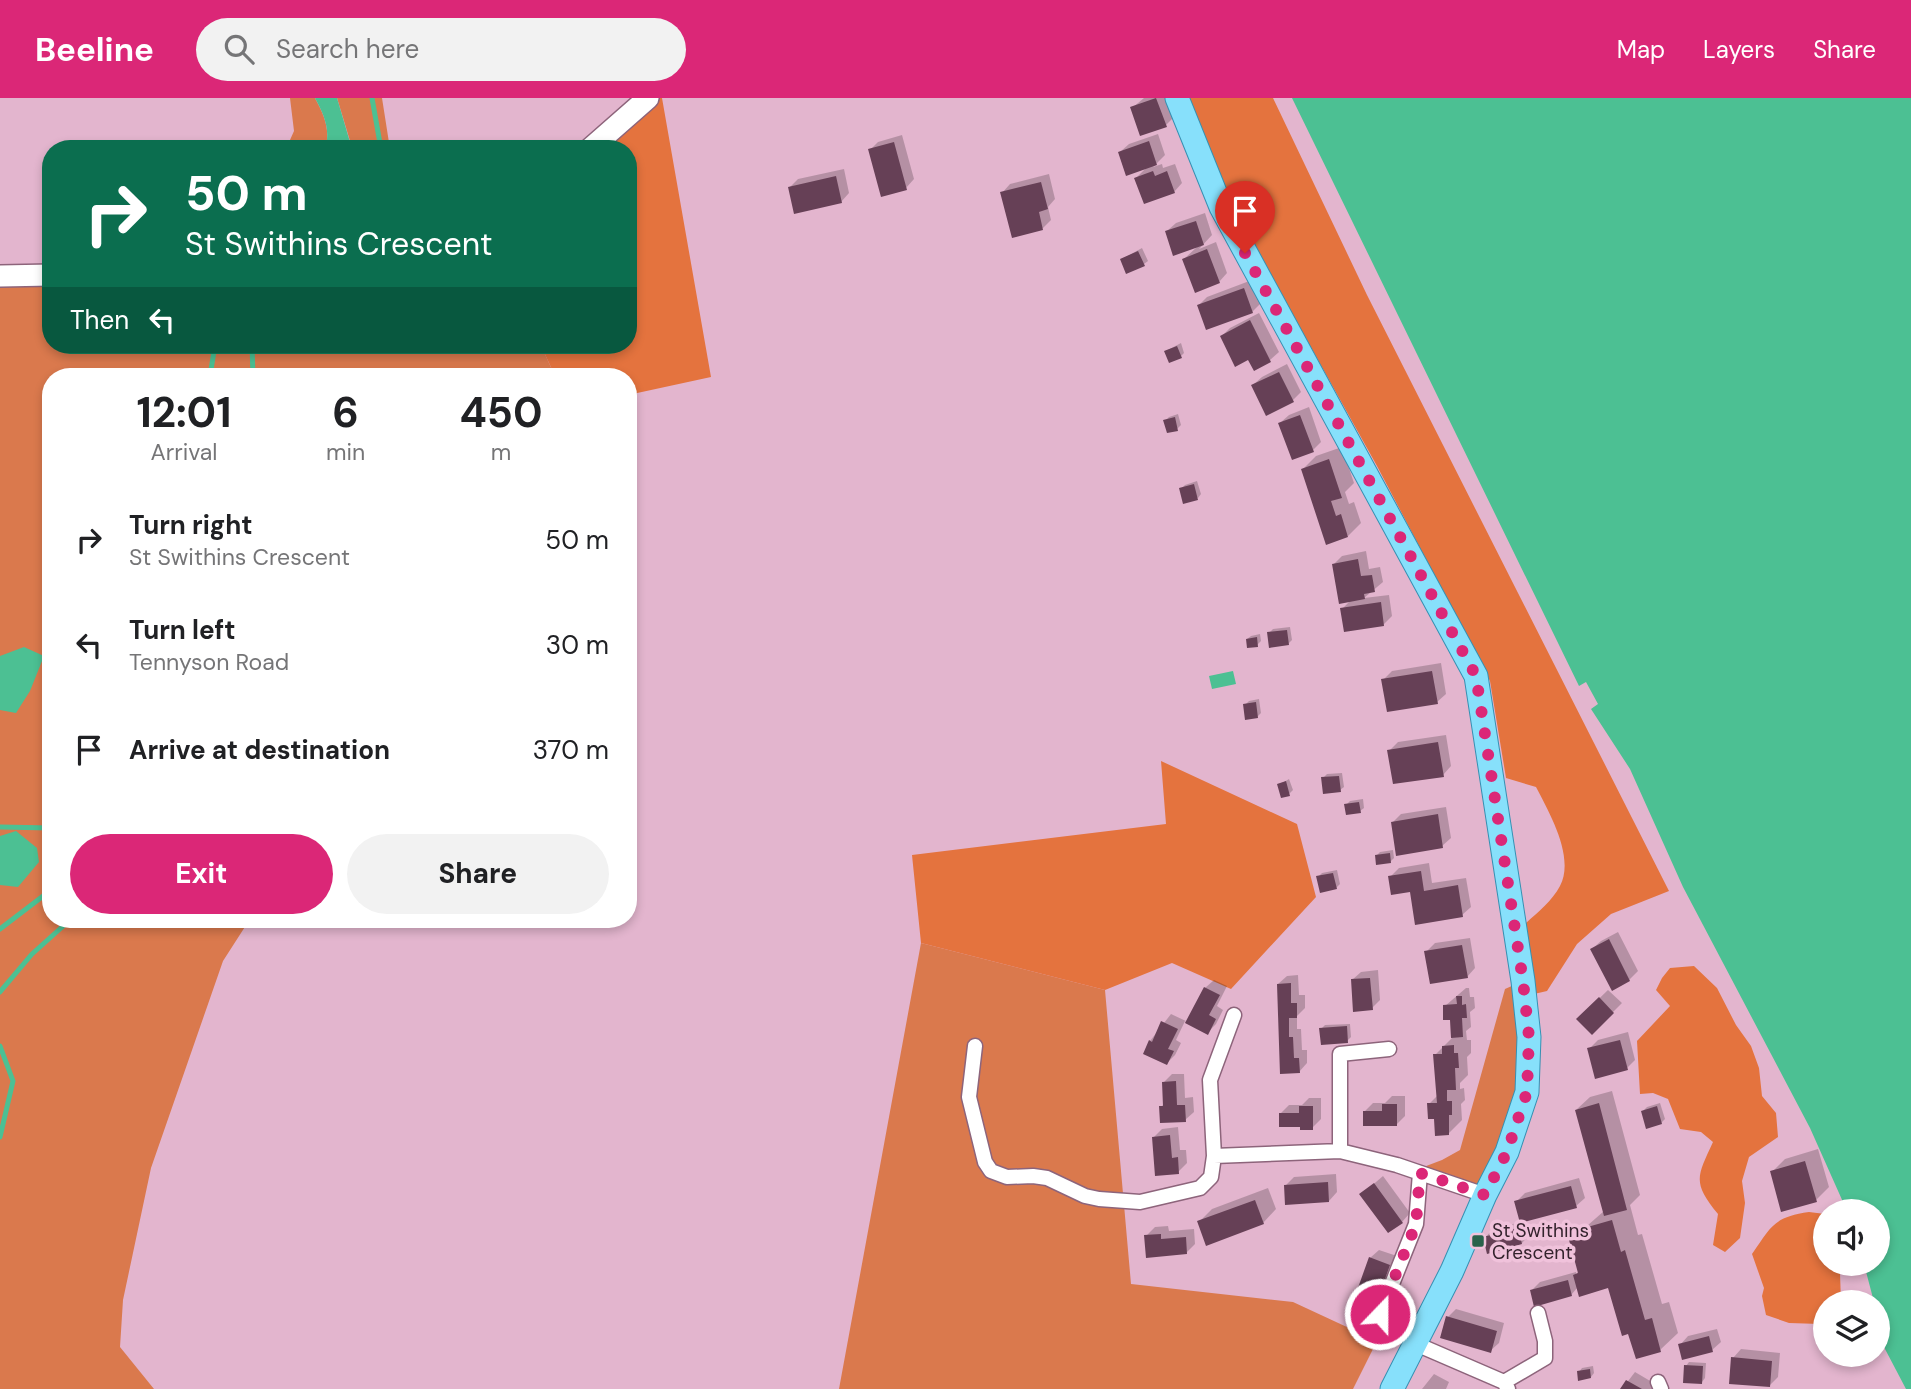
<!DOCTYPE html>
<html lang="en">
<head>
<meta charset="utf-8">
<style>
  body { margin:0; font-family:"DM Sans",sans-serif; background:#f2f2f2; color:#202124; height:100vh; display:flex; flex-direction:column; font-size:26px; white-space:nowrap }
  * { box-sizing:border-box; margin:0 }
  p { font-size:23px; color:#757577 }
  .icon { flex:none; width:38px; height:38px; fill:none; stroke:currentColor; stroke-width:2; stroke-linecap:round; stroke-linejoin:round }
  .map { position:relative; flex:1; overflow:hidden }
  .panel { position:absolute; left:42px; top:270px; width:595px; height:560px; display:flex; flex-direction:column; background:#fff; border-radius:28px; box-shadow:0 4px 10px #0003 }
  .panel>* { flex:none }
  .top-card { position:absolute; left:42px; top:42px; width:595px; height:214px; border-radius:28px; box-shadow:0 4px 10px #0003; background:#0b6e4f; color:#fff; overflow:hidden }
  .controls { position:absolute; left:1813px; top:1101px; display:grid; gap:14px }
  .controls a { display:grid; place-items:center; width:77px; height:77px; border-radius:50%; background:#fff; box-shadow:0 4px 10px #0003; font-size:35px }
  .pin { position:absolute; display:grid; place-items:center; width:60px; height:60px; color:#fff; margin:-72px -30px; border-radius:50% 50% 50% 0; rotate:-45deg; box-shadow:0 0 7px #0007 }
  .pin .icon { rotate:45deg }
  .me { position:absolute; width:77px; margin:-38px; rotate:22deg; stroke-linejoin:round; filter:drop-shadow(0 0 5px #0008) }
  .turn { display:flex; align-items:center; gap:24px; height:147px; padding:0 28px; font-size:32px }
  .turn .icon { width:91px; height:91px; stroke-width:2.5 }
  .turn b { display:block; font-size:49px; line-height:60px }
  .then { display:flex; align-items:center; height:66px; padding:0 28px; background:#0003; gap:14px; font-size:26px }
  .eta { display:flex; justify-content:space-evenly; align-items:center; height:119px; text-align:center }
  .eta b { font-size:42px; font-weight:700; line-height:49px }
  .primary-button { display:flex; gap:14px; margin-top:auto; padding:14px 28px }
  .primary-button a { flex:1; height:80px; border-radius:42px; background:#db2777; color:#fff; font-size:28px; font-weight:700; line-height:80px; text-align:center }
  .primary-button a+a { background:#f2f2f2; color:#202124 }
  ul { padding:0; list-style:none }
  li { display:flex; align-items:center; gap:21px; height:105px; padding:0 28px }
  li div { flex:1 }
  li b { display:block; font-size:26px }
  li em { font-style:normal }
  header { display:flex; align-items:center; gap:42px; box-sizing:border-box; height:98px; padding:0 35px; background:#db2777; color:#fff }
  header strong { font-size:33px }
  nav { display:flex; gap:38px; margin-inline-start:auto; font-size:24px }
  .search { width:490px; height:63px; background:#f2f2f2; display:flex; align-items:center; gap:18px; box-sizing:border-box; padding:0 24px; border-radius:38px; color:#757577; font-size:26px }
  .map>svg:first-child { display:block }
</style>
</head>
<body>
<header>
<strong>Beeline</strong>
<div class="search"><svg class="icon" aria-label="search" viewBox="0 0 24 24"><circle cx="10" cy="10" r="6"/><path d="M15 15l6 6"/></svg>Search here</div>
<nav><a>Map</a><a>Layers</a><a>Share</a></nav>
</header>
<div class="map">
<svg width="1911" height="1291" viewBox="0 0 1911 1291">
  <rect width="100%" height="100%" fill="#e3b5ce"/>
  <path fill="#da794d" d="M290 0H315C324 17 331 32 325 51H286L294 33Z
    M337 0H382L390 51H348L350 43Z
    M51 185V247H547L543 252 555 278H51V821H250L223 863 151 1070 123 1202 120 1249 154 1291H0V186Z
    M921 845 1105 892 1131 1186 1293 1204 1377 1243 1353 1291H839Z
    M1523 883 1529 973 1485 1097 1413 1073 1442 1062 1460 1052 1505 891Z"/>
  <path fill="#e4733e" d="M660 0H662L711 279 628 297V278H555L543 252 547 247H628V51H602Z
    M1189 0H1273L1367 197 1669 793 1611 816 1577 846 1547 893 1534 896 1526 825C1538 814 1552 803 1560 788 1575 759 1550 716 1536 689L1506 680 1490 583 1377 368 1230 104Z
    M1161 663 1297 726 1316 799 1231 891 1172 865 1105 892 921 845 912 757 1166 726Z
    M1694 868 1717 890 1736 927 1751 948 1759 970 1762 998 1776 1015 1778 1039 1749 1059 1742 1083 1745 1105 1740 1140 1725 1154 1713 1147 1718 1116C1692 1084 1697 1079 1713 1044L1701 1034 1680 1031 1668 1001 1653 995 1640 996 1637 943 1670 908 1656 892 1662 880 1670 870Z
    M1809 1114 1825 1116V1166H1844L1840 1175 1841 1204H1825V1221L1820 1226 1789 1225 1766 1217 1762 1198 1764 1190 1752 1156C1771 1129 1773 1119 1809 1114Z"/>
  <path fill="#4cc093" d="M315 0H337L350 44 348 51H325C331 32 324 17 315 0Z
    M1292 0H1911V1291H1906L1885 1251 1878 1221V1204H1874L1864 1166H1878V1113H1847L1810 1030 1683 789 1630 671 1591 611 1598 606 1586 584 1579 588Z
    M24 549 44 558 30 593 16 615 0 612V558Z
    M1233 573 1236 586 1212 591 1209 578Z
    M16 733 37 750 39 764 18 789 0 787V738Z"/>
  <path fill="#0003" d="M1144 0H1167L1174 19 1166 27 1132 10Z
    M1158 36 1165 57 1153 69 1162 66 1163 70 1175 66 1182 85 1174 94 1136 80 1148 68 1120 54 1129 46Z
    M902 37 914 81 906 90 870 52 878 44Z
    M844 71 849 95 841 104 789 90 798 81Z
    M1049 76 1055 101 1048 109 1051 122 1043 130 1013 138 1002 95 1010 86Z
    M1205 115 1212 137 1199 151 1216 144 1227 175 1219 184 1184 161 1198 148 1167 133 1176 125Z
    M1142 150 1148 163 1144 166 1122 161Z
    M1252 182 1261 205 1252 214 1199 207 1207 199Z
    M1259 215 1279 254 1270 262 1255 270 1249 260 1222 238 1230 230Z
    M1181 245 1184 255 1181 258 1166 253Z
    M1287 266 1301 294 1292 303 1253 287 1262 279Z
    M1309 309 1321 344 1313 352 1280 325 1289 317Z
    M1178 316 1181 327 1177 331 1165 323 1169 319Z
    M1342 349 1354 385 1345 394 1349 406 1354 404 1361 425 1348 438 1303 371 1316 358Z
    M1197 383 1201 396 1198 400 1181 391 1185 387Z
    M1366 453 1369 471 1380 469 1383 484 1364 500 1389 497 1392 518 1383 527 1342 511 1351 502 1334 466 1342 458Z
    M1290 529 1292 542 1288 546 1269 535 1273 531Z
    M1260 536 1261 543 1257 547 1247 541 1251 538Z
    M1441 565 1446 596 1437 604 1383 582 1392 573Z
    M1259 601 1261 615 1257 619 1245 607 1249 603Z
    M1446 637 1451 668 1443 677 1389 653 1398 644Z
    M1342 675 1344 689 1340 692 1323 680 1327 676Z
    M1289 681 1293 692 1289 696 1279 687Z
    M1363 701 1364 710 1360 713 1346 707 1350 703Z
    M1446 709 1451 740 1442 748 1393 724 1401 716Z
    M1393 752 1394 760 1390 764 1377 757 1380 754Z
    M1429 765 1432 785 1466 780 1471 809 1462 817 1390 779 1399 770Z
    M1337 772 1340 786 1336 790 1318 779 1322 775Z
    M1618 834 1638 873 1629 882 1612 891 1592 851 1601 843Z
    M1470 840 1475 870 1467 879 1426 854 1435 845Z
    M1378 872 1380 902 1372 910 1352 882 1361 874Z
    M1298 877 1299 897H1305V910L1297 918V931H1301L1302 952H1307V965L1299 974H1282L1278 886 1287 878Z
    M1214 882 1227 888 1217 908 1223 912 1216 926 1207 935 1185 923 1176 942 1181 945 1175 957 1167 965 1150 943 1171 916 1188 924 1205 890Z
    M1466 890H1469L1470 899H1474L1475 910 1470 914 1471 929 1466 933 1467 942H1471V955L1467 959 1468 977 1460 985V991L1464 990 1465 1002 1461 1006 1462 1022 1449 1035 1429 1006 1438 997 1435 957 1452 940V920L1445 908Z
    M1608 892 1622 905 1592 935 1578 921Z
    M1350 926 1351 939 1347 943 1321 931 1325 927Z
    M1628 934 1635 962 1627 970 1589 951 1598 942Z
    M1172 976H1184L1185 1000 1193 999 1194 1014 1185 1022 1161 1009 1165 1005 1163 985Z
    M1612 993 1640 1097 1630 1107 1638 1137 1642 1136 1662 1206 1669 1204 1678 1235 1660 1252 1629 1234 1609 1188 1578 1189 1571 1197 1532 1192 1540 1184 1576 1174V1176L1579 1173 1571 1142 1604 1113 1576 1012 1590 999Z
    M1392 998H1405V1018L1397 1026 1364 1014 1373 1005H1385Z
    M1309 1000H1321V1021L1312 1030 1281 1015 1289 1007H1302Z
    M1660 1005 1665 1021 1661 1025 1643 1013 1647 1009Z
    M1178 1029 1180 1052H1186L1187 1065 1178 1074 1154 1039 1162 1031Z
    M1818 1051 1829 1089 1816 1102 1772 1074 1785 1061Z
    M1336 1076 1337 1094 1329 1103 1285 1088 1294 1079Z
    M1383 1078 1410 1115 1402 1124 1362 1096Z
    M1579 1080 1585 1100 1576 1108 1526 1122 1530 1136 1522 1145 1485 1140 1493 1131 1521 1124 1516 1104 1525 1095Z
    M1268 1090 1276 1111 1263 1125 1199 1124 1212 1111Z
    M1168 1128 1169 1133 1194 1131 1195 1146 1186 1155 1146 1138 1155 1129Z
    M1379 1152 1397 1158 1383 1198 1374 1207 1370 1160Z
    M1871 1198 1873 1204H1857L1861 1200Z
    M1456 1211 1504 1225 1499 1245 1490 1253 1448 1219Z
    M1717 1231 1721 1244 1712 1252 1680 1247 1688 1238Z
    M1741 1251 1780 1255 1778 1279 1769 1288 1733 1260Z
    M1689 1264 1706 1265 1705 1280 1702 1284 1686 1268Z
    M1593 1268 1594 1275 1591 1279 1579 1274 1582 1270Z
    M1635 1274 1657 1287 1654 1291H1622Z
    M1434 1276 1449 1284 1446 1291H1422Z"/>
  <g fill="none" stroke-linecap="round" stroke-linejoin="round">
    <path stroke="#4cc093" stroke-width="5" d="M372 0 381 51
      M252 247 253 278
      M210 278 215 247
      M0 729 51 730
      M0 831 51 792
      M0 894 32 856 71 821
      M0 948 13 983 0 1039"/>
  </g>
  <path fill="#664056" d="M1156 0 1167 29 1140 38 1130 9Z
    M1149 43 1157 67 1126 78 1118 54Z
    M894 44 907 92 881 99 868 51Z
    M1153 73 1155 78 1167 73 1175 95 1144 106 1134 80Z
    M836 78 842 105 794 116 788 89Z
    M1041 84 1048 111 1039 114 1043 132 1012 140 1000 94Z
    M1196 123 1204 147 1173 158 1165 133Z
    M1207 151 1220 185 1195 195 1182 161Z
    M1138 153 1145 168 1126 176 1120 161Z
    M1244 190 1253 215 1206 232 1197 207Z
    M1250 222 1271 264 1254 273 1248 262 1235 269 1220 238Z
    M1177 248 1182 260 1169 265 1164 253Z
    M1279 274 1294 304 1266 318 1251 287Z
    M1300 317 1314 354 1292 362 1278 325Z
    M1175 319 1178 333 1167 335 1163 322Z
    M1329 361 1342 400 1331 403 1336 418 1341 416 1348 439 1326 447 1301 371Z
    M1194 386 1198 402 1183 406 1179 390Z
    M1358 461 1361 478 1372 477 1375 494 1364 496 1365 501 1339 506 1332 466Z
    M1381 504 1384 528 1344 534 1340 510Z
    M1287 532 1289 547 1269 550 1267 534Z
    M1257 539 1258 549 1247 550 1246 541Z
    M1432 573 1438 606 1387 614 1381 581Z
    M1256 604 1258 620 1245 622 1243 606Z
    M1438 644 1444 679 1393 686 1387 652Z
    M1339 678 1341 694 1323 696 1321 679Z
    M1286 683 1290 698 1281 700 1277 686Z
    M1359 704 1361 715 1346 717 1344 706Z
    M1438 716 1443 750 1396 758 1391 724Z
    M1390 755 1391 765 1376 767 1375 757Z
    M1421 773 1424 793 1458 787 1463 819 1415 827 1410 794 1391 797 1388 778Z
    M1333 775 1337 791 1320 795 1316 778Z
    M1609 841 1630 883 1612 893 1590 851Z
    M1462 847 1468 880 1430 886 1424 853Z
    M1370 880 1373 912 1353 914 1351 881Z
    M1291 885V905H1297V920H1289V939H1293L1294 960H1299L1300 975 1280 976 1277 886Z
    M1204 889 1220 897 1209 917 1216 921 1208 937 1185 925Z
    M1456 898H1462V907L1466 906 1467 920H1462L1463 939 1451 940 1450 922H1443V907L1457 906Z
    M1599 899 1614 915 1592 937 1576 921Z
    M1161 923 1178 931 1168 951 1174 953 1167 967 1143 956 1149 942 1152 944Z
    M1347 928 1348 945 1321 947 1319 930Z
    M1620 942 1628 972 1595 981 1587 950Z
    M1454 947V955H1458L1459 970H1455L1456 992H1447V1003H1452V1017H1449V1037L1435 1038 1434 1021H1428L1427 1005H1437L1433 956H1442V948Z
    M1176 983 1177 1007H1185L1186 1024 1160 1025 1159 1008H1163L1162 984Z
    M1599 1005 1627 1112 1604 1118 1575 1012Z
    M1382 1006H1397V1028H1363V1013H1382Z
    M1299 1008H1313V1032H1300V1029H1279V1015H1299Z
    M1657 1008 1662 1026 1646 1031 1641 1013Z
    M1170 1037 1172 1060 1178 1059 1179 1076 1155 1078 1152 1039Z
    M1805 1063 1817 1104 1781 1114 1770 1073Z
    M1328 1084 1329 1104 1285 1107 1284 1087Z
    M1374 1085 1403 1125 1388 1135 1359 1096Z
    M1571 1088 1577 1110 1520 1125 1514 1103Z
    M1255 1102 1264 1126 1206 1148 1197 1123Z
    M1612 1122 1621 1154 1625 1152 1645 1222 1652 1220 1661 1254 1636 1261 1628 1236 1622 1238 1608 1190 1579 1199 1573 1177 1578 1175 1569 1142 1586 1137 1584 1130Z
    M1518 1130 1522 1146 1487 1156 1483 1139Z
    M1161 1136V1141L1186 1139 1187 1156 1146 1160 1144 1137Z
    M1369 1159 1390 1167 1375 1209 1354 1201Z
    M1568 1182 1572 1198 1534 1209 1530 1192Z
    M1446 1218 1497 1233 1491 1255 1440 1240Z
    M1709 1238 1713 1254 1682 1262 1678 1246Z
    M1731 1259 1772 1263 1770 1289 1729 1286Z
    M1684 1267 1703 1268 1702 1286 1683 1285Z
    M1590 1271 1591 1280 1578 1283 1577 1273Z
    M1626 1282 1642 1291H1620Z"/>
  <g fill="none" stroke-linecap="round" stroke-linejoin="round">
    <g stroke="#8d647b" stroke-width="17">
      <path id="minor" d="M975 948 969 999 985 1064 991 1073 1007 1079 1033 1078 1047 1080 1085 1098 1099 1101 1140 1104 1200 1090 1211 1079 1214 1058 1210 982 1234 917
        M1389 951 1340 956V1053L1397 1067 1485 1097
        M1214 1058 1340 1053
        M1380 1216 1416 1126 1420 1075
        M1416 1246 1504 1284 1508 1291
        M1504 1284 1545 1260V1243L1538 1215
        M1658 1284 1661 1291"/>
    </g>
    <g stroke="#8d647b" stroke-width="24">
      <path id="secondary" d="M590 51 648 0
        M0 178 51 177"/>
    </g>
    <g stroke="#3690b2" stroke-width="25">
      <path id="primary" d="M1177 0 1221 109 1476 578 1523 883 1529 939 1527 994 1507 1054 1485 1097 1452 1173 1392 1291"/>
    </g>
    <use href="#minor" stroke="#fff" stroke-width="14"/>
    <use href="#secondary" stroke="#fff" stroke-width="21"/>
    <use href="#primary" stroke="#87e0fb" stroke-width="23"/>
  </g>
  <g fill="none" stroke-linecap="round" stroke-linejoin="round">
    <path stroke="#db2777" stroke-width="12" stroke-dasharray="0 21.6" d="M1245 155 1476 578 1523 883 1529 939 1527 994 1507 1054 1485 1097 1420 1075 1416 1126 1380 1216"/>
  </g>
  <rect fill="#29624b" stroke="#f0c2db" stroke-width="2.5" x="1471" y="1136" width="14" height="14" rx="3.5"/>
  <g text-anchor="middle" stroke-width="7" stroke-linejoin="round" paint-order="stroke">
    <g font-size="19" fill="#34232d" stroke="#f0c2db" text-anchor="start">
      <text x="1492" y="1139">St Swithins<tspan x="1492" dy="22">Crescent</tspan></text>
    </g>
  </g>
</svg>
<div class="controls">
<a><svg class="icon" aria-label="sound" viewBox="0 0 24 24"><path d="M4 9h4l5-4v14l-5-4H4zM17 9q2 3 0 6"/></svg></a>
<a><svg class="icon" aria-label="layers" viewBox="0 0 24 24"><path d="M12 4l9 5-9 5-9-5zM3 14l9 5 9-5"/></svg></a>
</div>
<div class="pin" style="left:1245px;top:155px;background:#d93025"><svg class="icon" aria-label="arrive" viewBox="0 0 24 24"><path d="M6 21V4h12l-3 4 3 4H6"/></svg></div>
<svg class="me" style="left:1380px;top:1216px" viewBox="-20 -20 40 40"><circle r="17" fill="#db2777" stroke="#fff" stroke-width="3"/><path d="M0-11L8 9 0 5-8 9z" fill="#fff"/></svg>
<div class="top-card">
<div class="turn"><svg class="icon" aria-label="right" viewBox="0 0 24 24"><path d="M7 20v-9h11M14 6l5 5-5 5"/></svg><div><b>50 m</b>St Swithins Crescent</div></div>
<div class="then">Then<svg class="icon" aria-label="left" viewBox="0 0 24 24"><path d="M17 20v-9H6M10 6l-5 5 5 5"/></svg></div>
</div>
<section class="panel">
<div class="eta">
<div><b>12:01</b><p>Arrival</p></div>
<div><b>6</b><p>min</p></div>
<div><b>450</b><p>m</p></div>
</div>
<ul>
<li><svg class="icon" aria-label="right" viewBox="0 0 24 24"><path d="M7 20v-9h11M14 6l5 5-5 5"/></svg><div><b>Turn right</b><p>St Swithins Crescent</p></div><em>50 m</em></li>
<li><svg class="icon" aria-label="left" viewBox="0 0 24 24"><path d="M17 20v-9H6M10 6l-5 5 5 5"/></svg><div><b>Turn left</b><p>Tennyson Road</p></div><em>30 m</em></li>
<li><svg class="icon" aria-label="arrive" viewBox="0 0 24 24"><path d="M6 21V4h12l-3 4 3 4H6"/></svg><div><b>Arrive at destination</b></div><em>370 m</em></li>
</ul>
<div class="primary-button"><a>Exit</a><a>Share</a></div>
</section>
</div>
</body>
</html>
